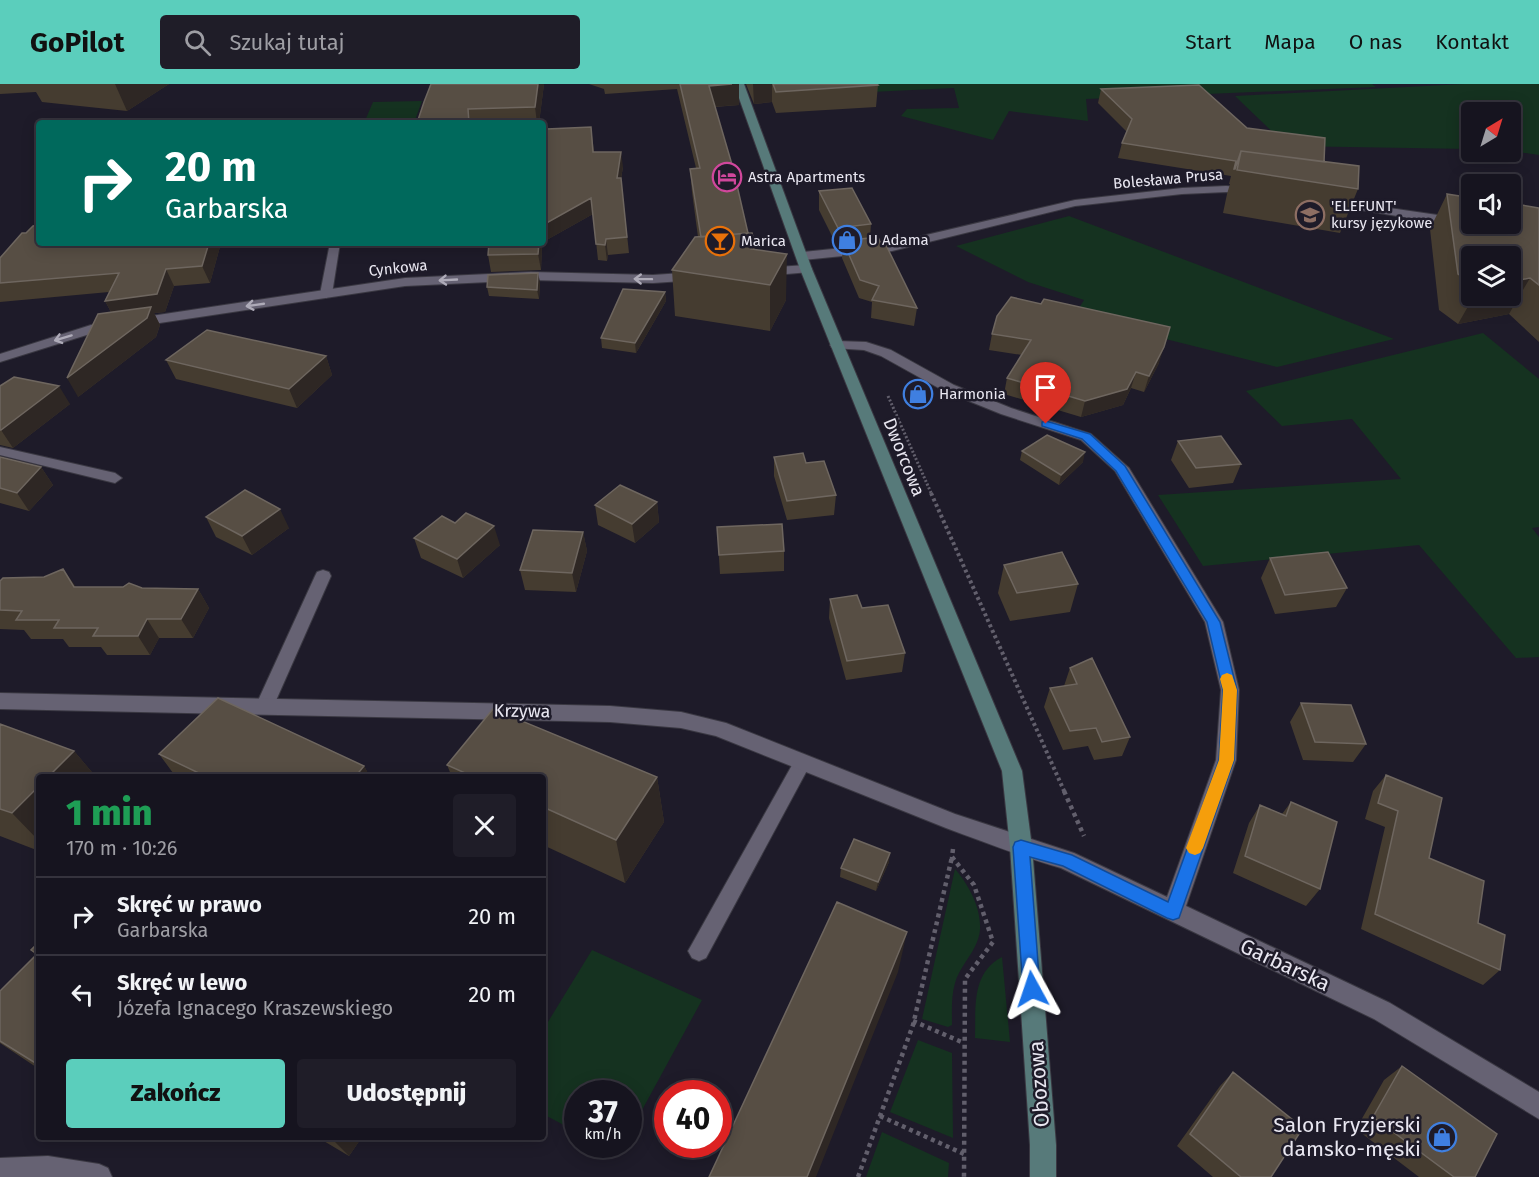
<!DOCTYPE html>
<html lang="pl">
<head>
<meta charset="utf-8">
<style>
  body { margin:0; font-family:"Fira Sans",sans-serif; background:#1f1d28; color:#f1f3f6; height:100vh; display:flex; flex-direction:column; font-size:22px; white-space:nowrap }
  * { box-sizing:border-box; margin:0 }
  p { font-size:20px; color:#9e9ea4 }
  .icon { flex:none; width:33px; height:33px; fill:none; stroke:currentColor; stroke-width:2; stroke-linecap:round; stroke-linejoin:round }
  .map { position:relative; flex:1; overflow:hidden }
  .panel { position:absolute; left:36px; top:690px; width:510px; height:366px; display:flex; flex-direction:column; background:#16141f; border-radius:6px; box-shadow:0 3px 15px #0003,0 0 0 2px #35333d }
  .panel>* { flex:none }
  .banner { position:absolute; left:36px; top:36px; width:510px; height:126px; border-radius:6px; box-shadow:0 3px 15px #0003,0 0 0 2px #35333d; background:#00695c; color:#fff; overflow:hidden }
  .needle { width:39px; rotate:38deg }
  .buttons { position:absolute; left:1461px; top:18px; display:grid; gap:12px }
  .buttons a { display:grid; place-items:center; width:60px; height:60px; border-radius:6px; background:#16141f; box-shadow:0 3px 15px #0003,0 0 0 2px #35333d; font-size:30px }
  .speed { position:absolute; left:564px; top:996px; display:flex; gap:12px; font-size:30px; font-weight:700; text-align:center }
  .speed>* { display:grid; place-content:center; width:78px; height:78px; border-radius:50%; background:#16141f; box-shadow:0 3px 15px #0003,0 0 0 2px #35333d; line-height:1 }
  .speed small { font-size:15px; font-weight:400 }
  .speed .limit { border:9px solid #d22; background:#fff; color:#111 }
  .pin { position:absolute; display:grid; place-items:center; width:51px; height:51px; color:#fff; margin:-62px -26px; border-radius:50% 50% 50% 0; rotate:-45deg; box-shadow:0 0 6px #0007 }
  .pin .icon { rotate:45deg }
  .me { position:absolute; width:66px; margin:-33px; rotate:355deg; stroke-linejoin:round; filter:drop-shadow(0 0 4px #0008) }
  .turn { display:flex; align-items:center; gap:21px; height:126px; padding:0 30px; font-size:27px }
  .turn .icon { width:78px; height:78px; stroke-width:2.5 }
  .turn b { display:block; font-size:42px; line-height:51px }
  .round { display:grid; place-items:center; flex:none; width:63px; height:63px; border-radius:6px; background:#1f1d28 }
  .headline { display:flex; align-items:center; justify-content:space-between; height:102px; padding:0 30px }
  h1 { font-size:36px; font-weight:800; line-height:45px; color:#1e9e55 }
  .cta { display:flex; gap:12px; margin-top:auto; padding:12px 30px }
  .cta a { flex:1; height:69px; border-radius:6px; background:#5bcebc; color:#111; font-size:24px; font-weight:800; line-height:69px; text-align:center }
  .cta a+a { background:#1f1d28; color:#f1f3f6 }
  ul { padding:0; list-style:none }
  li { display:flex; align-items:center; gap:18px; height:78px; padding:0 30px; border-top:2px solid #35333d }
  li div { flex:1 }
  li b { display:block; font-size:22px }
  li em { font-style:normal }
  header { display:flex; align-items:center; gap:36px; box-sizing:border-box; height:84px; padding:0 30px; background:#5bcebc; color:#111 }
  header strong { font-size:28px }
  nav { display:flex; gap:33px; margin-inline-start:auto; font-size:21px }
  .search { width:420px; height:54px; background:#1f1d28; display:flex; align-items:center; gap:15px; box-sizing:border-box; padding:0 21px; border-radius:6px; color:#9e9ea4; font-size:22px }
  .map>svg:first-child { display:block }
</style>
</head>
<body>
<header>
<strong>GoPilot</strong>
<div class="search"><svg class="icon" aria-label="search" viewBox="0 0 24 24"><circle cx="10" cy="10" r="6"/><path d="M15 15l6 6"/></svg>Szukaj tutaj</div>
<nav><a>Start</a><a>Mapa</a><a>O nas</a><a>Kontakt</a></nav>
</header>
<div class="map">
<svg width="1539" height="1093" viewBox="0 0 1539 1093">
  <rect width="100%" height="100%" fill="#1e1b29"/>
  <path fill="#153220" d="M867 0H1372L1376 3 1086 15 1088 37 1009 27 993 56 901 32 907 25 959 24 954 4 871 8Z
    M1464 0H1539V71L1511 67 1510 28H1472L1471 65 1287 62 1235 12Z
    M422 17 414 39H364L373 18Z
    M1069 132 1394 255 1277 283 1074 232 1084 216 1028 198 956 162Z
    M1483 249 1539 295V443L1532 444 1539 453V573L1516 574 1419 461 1203 482 1158 411 1401 395 1352 335 1282 342 1246 307Z
    M955 785C971 803 987 835 977 858 971 873 959 884 955 899 951 913 952 927 952 941L948 943 922 935Z
    M592 866 702 916 629 1050 628 1010H578L577 1048 543 1030V946Z
    M1002 873 1010 958 975 954C976 924 971 889 1002 873Z
    M918 956 952 969 953 1054 890 1028Z
    M882 1048 949 1079 948 1093H866Z"/>
  <g fill="none" stroke-linecap="round" stroke-linejoin="round">
    <g stroke="#3a3842" stroke-width="2">
      <path id="lane" d="M330 159H340L332 210 326 214 320 210Z
        M0 363 115 389 122 394 115 399 0 371Z
        M323 486 329 488 331 492 274 621 271 626 265 628 259 626 256 621 315 492 317 488Z
        M802 671 808 674 811 679 706 874 699 877 692 874 688 867 692 860 796 674Z"/>
    </g>
    <g stroke="#3a3842" stroke-width="2">
      <path id="street" d="M1226 102 1253 104 1259 107 1253 110 1226 108 1182 110 1075 122 892 167 803 176 797 172 803 168 892 159 1075 116 1182 104Z
        M1328 115 1458 134 1464 138 1458 142 1324 120 1322 118Z
        M806 181 810 182 812 185 810 188 763 192 757 188 763 184Z
        M531 188 653 191 697 188 703 192 697 196 653 199 531 196 405 202 93 249 0 278V270L91 241 405 194Z
        M837 257 866 258 891 266 954 301 1011 324 1091 350 1129 384 1223 538 1239 606 1236 676 1186 822 1390 919 1539 1008V1035L1374 935 1061 784C1022 773 984 758 946 744L716 652 681 644 610 638 0 625V609L610 622 681 628 726 639 955 730 1074 769 1167 813 1216 676 1221 606 1205 538 1115 387 1081 356 1001 330 944 307 881 272 864 266 832 264 830 261Z
        M48 1072 99 1080 108 1084 112 1093H0V1074Z"/>
    </g>
    <g stroke="#3a3842" stroke-width="2">
      <path id="secondary" d="M734 0H744L812 185 1022 687 1032 763 1056 1061V1093H1030V1061L1010 763 1002 687 800 185Z"/>
    </g>
    <path stroke="#625f6c" stroke-width="3" stroke-dasharray="2 2" stroke-linecap="butt" d="M888 312 932 411"/>
    <path stroke="#625f6c" stroke-width="4" stroke-dasharray="3 3" stroke-linecap="butt" d="M931 409 1065 709"/>
    <path stroke="#625f6c" stroke-width="4.5" stroke-dasharray="4 4" stroke-linecap="butt" d="M1064 707 1084 752
      M953 765 952 773 974 801 993 858 965 895 964 1093
      M913 937 964 959
      M880 1032 964 1070
      M858 1093 913 941 952 773"/>
    <use href="#lane" fill="#666273" fill-rule="evenodd"/>
    <use href="#street" fill="#666273" fill-rule="evenodd"/>
    <use href="#secondary" fill="#577a7a" fill-rule="evenodd"/>
  </g>
  <path fill="#453c30" fill-rule="evenodd" d="M0 0H169L127 27 42 18 36 8 0 10Z
    M544 0 539 39H417Z
    M589 0H739V21L715 23 748 149 754 158 755 166 786 216 770 247 675 232 672 186 698 153 692 108 690 85 696 84 677 5 605 10 604 5Z
    M746 0H877L878 1 876 23 776 29 772 18 754 20Z
    M1101 5 1247 44 1324 78 1358 105 1340 149 1223 129 1227 110 1230 100H1229L1231 92 1118 74 1122 59 1127 48 1098 19Z
    M591 43 594 68 623 83 621 95 629 169 608 171 607 177 598 176 593 130 543 158V88L545 81Z
    M819 107 871 140 870 154 917 224 914 242 871 234 872 218 859 214 842 174 843 162H837L819 126Z
    M1447 110 1539 124V258L1509 230 1458 240 1439 226 1430 145ZM1472 172 1510 212H1472Z
    M39 159H221L210 199 174 202 165 228 154 229 160 241 156 253 78 313 111 228 105 217 109 208 0 218V174Z
    M489 159H542L541 186 491 188 488 171Z
    M540 198 539 215 489 212 487 203Z
    M665 208 666 217 636 269 602 264 601 254Z
    M997 232 1159 279 1144 308 1131 304 1123 321 1081 333 1004 310 1007 294 1022 271 989 266 992 250Z
    M326 272 332 291 297 324 176 295 166 276Z
    M0 302 70 320 13 364 0 361Z
    M1178 357 1241 380 1233 399 1189 404 1171 376Z
    M1022 367 1083 378 1059 401 1020 376Z
    M0 373 41 383 53 401 29 427 0 419Z
    M774 373 806 379 836 411 834 431 787 436 774 392Z
    M657 418 659 438 635 459 598 441 595 421Z
    M206 433 289 444 252 471 216 453Z
    M717 443 784 467V487L720 490Z
    M583 448 587 467 576 508 525 506 520 486Z
    M414 454 500 461 463 494 421 474Z
    M1270 474 1347 504 1336 523 1275 530 1261 494Z
    M1004 481 1078 500 1070 528 1010 537 998 509Z
    M0 497 76 503 198 505 209 524 193 554H159L150 571H107L101 563H69L63 555H31L24 546 0 545Z
    M830 515 862 524 905 569 902 588 846 596 829 534Z
    M1070 584 1130 653 1122 672 1094 676 1088 662 1063 666 1044 623 1050 604 1064 602Z
    M1301 619 1366 660 1353 678 1303 676 1290 638Z
    M493 625 657 693 664 738 625 799 543 761V693H452L447 681Z
    M0 640 74 667 96 693H39V767L0 752Z
    M159 670 364 682 370 693H176Z
    M1386 691 1429 774 1478 839 1500 886 1483 901 1361 845 1385 743 1365 735 1373 707Z
    M1291 718 1320 805 1306 822 1233 789 1249 739 1260 721 1282 730Z
    M889 778 876 807 840 793 841 784Z
    M39 858V985L0 959V907L36 871 31 866Z
    M1402 982 1475 1093H1419L1356 1045 1384 996Z
    M1233 988 1271 1093H1213L1177 1062 1220 1002Z
    M317 1053H362L349 1072Z"/>
  <path fill="#2e2724" d="M115 0H169L127 27Z
    M538 0H544L539 39H537L535 23Z
    M732 0H739V21L710 23 709 2Z
    M753 0H772V18L754 20Z
    M621 68 623 83 618 110 617 94Z
    M591 114 593 130 543 158V141Z
    M606 155 608 171 607 177 605 161Z
    M209 159H221L210 199 202 182Z
    M539 159H542L541 186 538 170Z
    M787 170 786 216 770 247V201Z
    M166 185 174 202 165 228 154 229 160 241 156 253 78 313 67 294 115 235 105 217Z
    M538 189 540 198 539 215 537 206Z
    M1530 194 1509 230 1458 240 1474 212H1510V198Z
    M665 208 666 217 636 269 635 259Z
    M1164 263 1159 279 1144 308 1149 292Z
    M326 272 332 291 297 324 289 305Z
    M1136 288 1131 304 1123 321 1081 333 1085 317Z
    M59 302 70 320 13 364 1 346Z
    M1085 368 1083 378 1059 401 1061 391Z
    M41 383 53 401 29 427 17 409Z
    M657 418 659 438 635 459 632 440Z
    M280 425 289 444 252 471 242 452Z
    M494 442 500 461 463 494 457 475Z
    M583 448 587 467 576 508 572 489Z
    M63 485 77 504 74 503Z
    M198 505 209 524 193 554 181 535Z
    M147 535 159 554 150 571 138 552Z
    M74 667 96 693H48Z
    M364 682 370 693H355Z
    M657 693 664 738 625 799 616 756Z
    M39 702V757L12 729Z
    M890 769 889 778 876 807 878 798Z
    M907 848 898 888 816 1093H807Z
    M330 1053H362L349 1072Z"/>
  <path fill="#574e44" stroke="#6e665f" stroke-width="1.5" d="M431 0H538L535 23 468 25 469 39H417L424 18Z
    M680 0H732L709 2 733 84 748 149 701 153 690 85 700 84Z
    M773 0H877L878 1 776 8Z
    M1199 1 1247 44 1325 54 1324 78 1241 67 1235 85H1234L1236 77 1122 59 1132 35 1101 5Z
    M591 43 593 68H621L617 94H621L627 153 606 155 605 161 596 160 591 114 543 141V88L545 81 547 45Z
    M1241 67 1359 82 1358 105 1237 86Z
    M852 104 871 140 838 144 819 107Z
    M1447 110 1472 114V140H1510V119L1539 124V201L1530 194 1510 198V172H1472V199L1458 190Z
    M39 141V159H209L202 182 166 185 157 210 105 217 119 189 0 199V174L22 149H26L33 142Z
    M752 149 754 158 751 165 787 170 770 201 672 186 695 153Z
    M878 153 880 158 884 157 917 224 872 216 879 202 860 196 843 157Z
    M489 159H539L538 170 488 171Z
    M538 189 537 206 487 203 488 191Z
    M623 205 665 208 635 259 601 254Z
    M1011 213 1041 220 1044 215 1170 243 1164 263 1149 292 1136 288 1127 305 1085 317 1007 294 1031 256 992 250 997 232Z
    M151 223 147 234 67 294 98 230Z
    M207 246 326 272 289 305 166 276Z
    M14 293 59 302 1 346H0V302Z
    M1047 351 1085 368 1061 391 1022 367Z
    M1221 352 1241 380 1196 384 1178 357Z
    M803 369 806 379 824 377 836 411 787 417 774 373Z
    M0 373 41 383 17 409 0 404Z
    M620 401 657 418 632 440 595 421Z
    M245 406 280 425 242 452 206 433Z
    M466 429 494 442 457 475 414 454 442 432 455 439Z
    M782 440 784 467 719 471 717 443Z
    M533 446 583 448 572 489 520 486Z
    M1062 468 1078 500 1017 509 1004 481Z
    M1328 468 1347 504 1285 511 1270 474Z
    M63 485 74 503H123L129 499 142 504 198 505 181 535H147L138 552H93L98 544H54L59 536H16L22 527 0 526V497L3 494 44 493Z
    M857 511 862 524 888 521 905 569 847 577 830 515Z
    M1092 574 1130 653 1102 658 1096 644 1070 647 1050 604 1077 600 1070 584Z
    M218 614 364 682 355 693H207L159 670Z
    M1301 619 1351 621 1366 660 1315 658Z
    M493 625 657 693 616 756 543 723V693H474L447 681Z
    M0 640 74 667 48 693H39V702L12 729 0 725Z
    M1386 691 1442 714 1429 774 1484 797 1478 839 1505 851 1500 886 1375 830 1398 727 1378 719Z
    M1291 718 1337 738 1320 805 1245 772 1260 721 1286 732Z
    M854 755 890 769 878 798 841 784Z
    M837 818 907 848 807 1093H709Z
    M39 858V978L37 980 0 957V907L37 870 31 866Z
    M1402 982 1497 1050 1475 1093H1454L1373 1033Z
    M1233 988 1303 1044 1271 1093H1241L1190 1050Z"/>
  <defs><path id="oneway-shaft" d="M-6 0H5M1.5-3L5.5 0L1.5 3" fill="none" stroke-width="1.6" stroke-linecap="round" stroke-linejoin="round" transform="scale(1.5)"/></defs>
  <g stroke="#aeabb8">
    <use href="#oneway-shaft" transform="translate(643 195) rotate(-179)"/>
    <use href="#oneway-shaft" transform="translate(448 196) rotate(177)"/>
    <use href="#oneway-shaft" transform="translate(255 221) rotate(172)"/>
    <use href="#oneway-shaft" transform="translate(63 254) rotate(163)"/>
  </g>
  <path fill="#1a73e8" stroke="#114b97" stroke-width="1.5" d="M1046 337 1090 350 1125 382 1220 538 1237 606 1234 676 1179 834 1173 836 1167 834 1063 782 1030 773 1040 905 1038 911 1032 913 1025 911 1023 905 1013 763 1015 758 1021 756 1072 771 1168 818 1219 676 1223 606 1207 538 1116 387 1082 355 1042 342V338Z"/>
  <path fill="#f59e0b" d="M1227 589 1232 591 1237 606 1234 676 1203 764 1200 769 1195 771 1189 769 1186 764 1219 676 1223 606 1220 595 1222 591Z"/>
  <defs>
    <g id="hotel-ring" transform="scale(1.5)"><circle r="9.5" fill="#1e1b29" stroke="#d1479c" stroke-width="1.5"/><path d="M-6-4.5h1.5V1H6V5H4.5V3h-9V5H-6ZM-4 0a1.8 1.8 0 1 1 3.6 0ZM.5 0V-2.5h3Q6-2.5 6 0Z" fill="#d1479c"/></g>
    <g id="school-ring" transform="scale(1.5)"><circle r="9.5" fill="#1e1b29" stroke="#8d6e63" stroke-width="1.5"/><path d="M0-5L7-2L0 1L-7-2ZM-4 1L0 2.5L4 1V4Q0 6-4 4Z" fill="#8d6e63"/></g>
    <g id="shop-ring" transform="scale(1.5)"><circle r="9.5" fill="#1e1b29" stroke="#3f7fe0" stroke-width="1.5"/><path d="M-5-2.5h2.3a2.7 3.5 0 0 1 5.4 0H5L5.5 6h-11ZM-1.5-2.5h3a1.5 2.3 0 0 0-3 0Z" fill="#3f7fe0"/></g>
    <g id="bar-ring" transform="scale(1.5)"><circle r="9.5" fill="#1e1b29" stroke="#e8710a" stroke-width="1.5"/><path d="M-6-5H6L.8 .8V4.5H3.5V6h-7V4.5H-.8V.8Z" fill="#e8710a"/></g>
  </defs>
  <g fill-rule="evenodd">
    <use href="#hotel-ring" x="727" y="93"/>
    <use href="#school-ring" x="1310" y="131"/>
    <use href="#shop-ring" x="847" y="156"/>
    <use href="#bar-ring" x="720" y="157"/>
    <use href="#shop-ring" x="918" y="310"/>
    <use href="#shop-ring" x="1442" y="1053"/>
  </g>
  <g text-anchor="middle" stroke-width="5" stroke-linejoin="round" paint-order="stroke">
    <g font-size="15" fill="#e9e7f1" stroke="#1e1b29" text-anchor="start">
      <text x="748" y="98">Astra Apartments</text>
      <text x="1331" y="127">'ELEFUNT'<tspan x="1331" dy="17">kursy językowe</tspan></text>
      <text x="868" y="161">U Adama</text>
      <text x="741" y="162">Marica</text>
      <text x="939" y="315">Harmonia</text>
    </g>
    <g font-size="15" fill="#e9e7f1" stroke="#1e1b29">
      <text transform="translate(1168 95) rotate(-5)" y="5">Bolesława Prusa</text>
      <text transform="translate(398 184) rotate(-6)" y="5">Cynkowa</text>
    </g>
    <g font-size="18" fill="#e9e7f1" stroke="#1e1b29">
      <text transform="translate(904 373) rotate(68)" y="6">Dworcowa</text>
      <text transform="translate(522 627) rotate(1)" y="6">Krzywa</text>
    </g>
    <g font-size="21" fill="#e9e7f1" stroke="#1e1b29">
      <text transform="translate(1285 881) rotate(25)" y="7">Garbarska</text>
      <text transform="translate(1039 1000) rotate(-94)" y="7">Obozowa</text>
    </g>
    <g font-size="21" fill="#e9e7f1" stroke="#1e1b29" text-anchor="end">
      <text x="1421" y="1048">Salon Fryzjerski<tspan x="1421" dy="24">damsko-męski</tspan></text>
    </g>
  </g>
</svg>
<div class="buttons">
<a><svg class="needle" viewBox="-14 -14 28 28"><path d="M0-13l5 13h-10z" fill="#e53935"/><path d="M0 13l5-13h-10z" fill="#9e9ea4"/></svg></a>
<a><svg class="icon" aria-label="sound" viewBox="0 0 24 24"><path d="M4 9h4l5-4v14l-5-4H4zM17 9q2 3 0 6"/></svg></a>
<a><svg class="icon" aria-label="layers" viewBox="0 0 24 24"><path d="M12 4l9 5-9 5-9-5zM3 14l9 5 9-5"/></svg></a>
</div>
<div class="speed"><div>37<small>km/h</small></div><div class="limit">40</div></div>
<div class="pin" style="left:1046px;top:340px;background:#d93025"><svg class="icon" aria-label="arrive" viewBox="0 0 24 24"><path d="M6 21V4h12l-3 4 3 4H6"/></svg></div>
<svg class="me" style="left:1032px;top:905px" viewBox="-20 -20 40 40"><path d="M0-17L14 15 0 8-14 15z" fill="#1a73e8" stroke="#fff" stroke-width="4"/></svg>
<div class="banner">
<div class="turn"><svg class="icon" aria-label="right" viewBox="0 0 24 24"><path d="M7 20v-9h11M14 6l5 5-5 5"/></svg><div><b>20 m</b>Garbarska</div></div>
</div>
<section class="panel">
<div class="headline"><div><h1>1 min</h1><p>170 m · 10:26</p></div><a class="round"><svg class="icon" aria-label="close" viewBox="0 0 24 24"><path d="M6 6l12 12M18 6L6 18"/></svg></a></div>
<ul>
<li><svg class="icon" aria-label="right" viewBox="0 0 24 24"><path d="M7 20v-9h11M14 6l5 5-5 5"/></svg><div><b>Skręć w prawo</b><p>Garbarska</p></div><em>20 m</em></li>
<li><svg class="icon" aria-label="left" viewBox="0 0 24 24"><path d="M17 20v-9H6M10 6l-5 5 5 5"/></svg><div><b>Skręć w lewo</b><p>Józefa Ignacego Kraszewskiego</p></div><em>20 m</em></li>
</ul>
<div class="cta"><a>Zakończ</a><a>Udostępnij</a></div>
</section>
</div>
</body>
</html>
